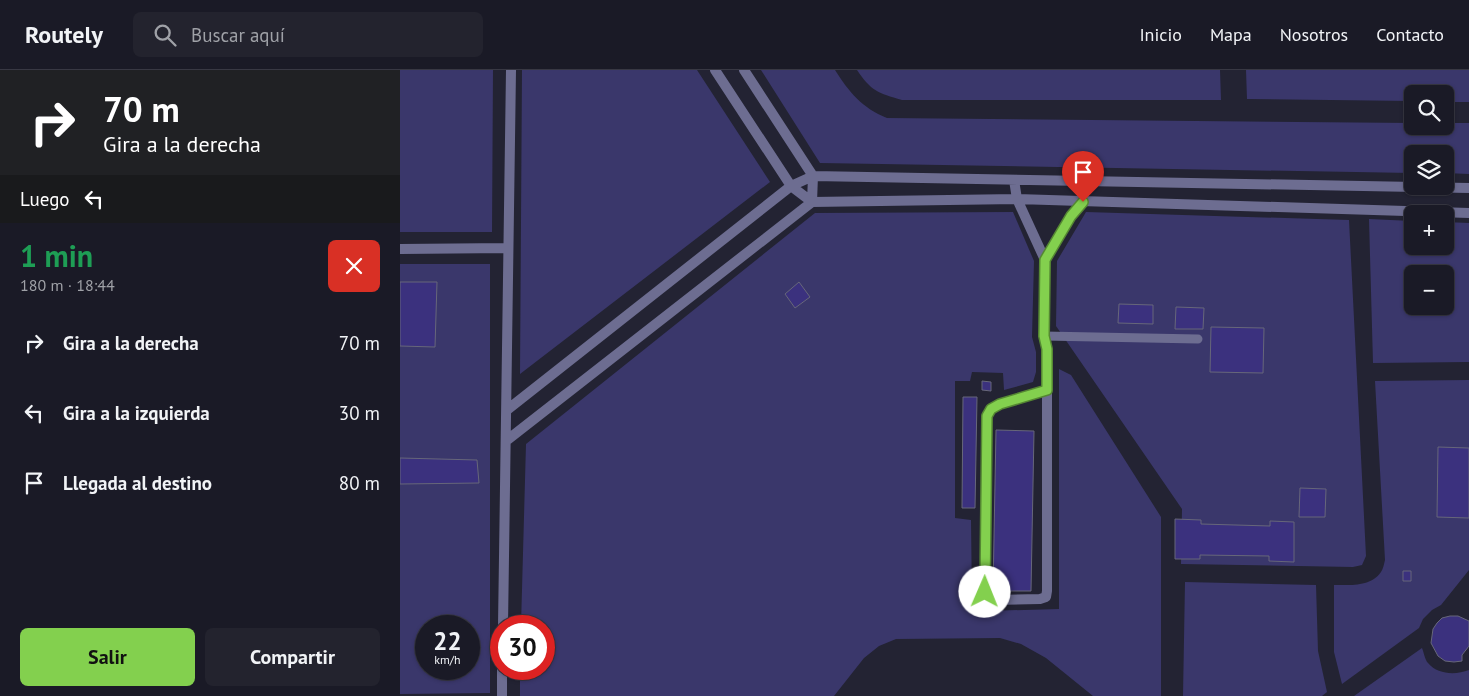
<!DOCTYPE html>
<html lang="es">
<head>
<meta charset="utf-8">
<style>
  body { margin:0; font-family:"PT Sans",sans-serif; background:#23232e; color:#f1f3f6; height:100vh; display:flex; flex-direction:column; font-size:19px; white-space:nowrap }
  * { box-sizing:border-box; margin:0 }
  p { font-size:16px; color:#9fa1a7 }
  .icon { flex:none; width:28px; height:28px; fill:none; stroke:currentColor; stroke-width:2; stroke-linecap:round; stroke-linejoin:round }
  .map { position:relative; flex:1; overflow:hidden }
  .sheet { display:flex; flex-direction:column; background:#1a1a26; width:400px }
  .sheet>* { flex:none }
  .top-card { background:#202124; color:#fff; overflow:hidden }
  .fabs { position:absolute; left:1004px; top:15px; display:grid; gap:10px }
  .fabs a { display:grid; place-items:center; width:50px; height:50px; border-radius:8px; background:#1a1a26; box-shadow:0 1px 4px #0004,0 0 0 1px #383843; font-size:25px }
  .speed { position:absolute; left:15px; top:545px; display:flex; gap:10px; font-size:25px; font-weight:700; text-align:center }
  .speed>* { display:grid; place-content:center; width:65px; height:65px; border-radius:50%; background:#1a1a26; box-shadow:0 1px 4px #0004,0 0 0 1px #383843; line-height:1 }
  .speed small { font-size:12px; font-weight:400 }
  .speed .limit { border:8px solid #d22; background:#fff; color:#111 }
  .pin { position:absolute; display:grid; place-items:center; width:42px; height:42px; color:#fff; margin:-51px -21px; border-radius:50% 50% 50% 0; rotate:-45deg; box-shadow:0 0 5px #0007 }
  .pin .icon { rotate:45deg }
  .me { position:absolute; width:55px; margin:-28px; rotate:1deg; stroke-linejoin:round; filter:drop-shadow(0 0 4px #0008) }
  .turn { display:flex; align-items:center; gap:18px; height:105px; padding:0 20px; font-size:22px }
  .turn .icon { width:65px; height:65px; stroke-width:2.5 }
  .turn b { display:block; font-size:35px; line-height:42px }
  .then { display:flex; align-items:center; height:48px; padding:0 20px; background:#0003; gap:10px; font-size:19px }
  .round { display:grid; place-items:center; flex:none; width:52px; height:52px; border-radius:8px; background:#23232e }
  .summary { display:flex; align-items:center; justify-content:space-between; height:85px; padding:0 20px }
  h1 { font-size:30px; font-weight:700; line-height:38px; color:#1e9e55 }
  .action { display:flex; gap:10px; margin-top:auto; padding:10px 20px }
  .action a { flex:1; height:58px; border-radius:8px; background:#83d04e; color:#111; font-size:20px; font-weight:700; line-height:58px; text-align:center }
  .action a+a { background:#23232e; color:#f1f3f6 }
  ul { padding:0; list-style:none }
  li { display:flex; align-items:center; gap:15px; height:70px; padding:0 20px }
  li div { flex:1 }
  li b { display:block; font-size:19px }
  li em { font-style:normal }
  header { display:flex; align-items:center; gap:30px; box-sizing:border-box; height:70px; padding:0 25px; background:#1a1a26; border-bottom:1px solid #383843 }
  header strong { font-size:24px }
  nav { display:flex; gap:28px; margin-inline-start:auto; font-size:18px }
  .search { width:350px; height:45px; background:#23232e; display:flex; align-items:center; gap:12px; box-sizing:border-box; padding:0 18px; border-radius:8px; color:#9fa1a7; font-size:19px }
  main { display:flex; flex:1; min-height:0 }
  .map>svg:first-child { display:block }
</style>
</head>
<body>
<header>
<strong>Routely</strong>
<div class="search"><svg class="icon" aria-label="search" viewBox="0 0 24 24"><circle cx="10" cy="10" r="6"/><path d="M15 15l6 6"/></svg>Buscar aquí</div>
<nav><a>Inicio</a><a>Mapa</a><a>Nosotros</a><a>Contacto</a></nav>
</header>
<main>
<section class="sheet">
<div class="top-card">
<div class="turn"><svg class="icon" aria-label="right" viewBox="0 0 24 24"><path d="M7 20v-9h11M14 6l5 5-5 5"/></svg><div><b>70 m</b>Gira a la derecha</div></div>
<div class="then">Luego<svg class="icon" aria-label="left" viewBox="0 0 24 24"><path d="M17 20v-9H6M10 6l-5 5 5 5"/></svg></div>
</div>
<div class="summary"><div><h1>1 min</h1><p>180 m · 18:44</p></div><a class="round" style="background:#d93025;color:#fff"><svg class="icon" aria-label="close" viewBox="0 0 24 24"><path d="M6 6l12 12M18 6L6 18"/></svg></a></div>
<ul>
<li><svg class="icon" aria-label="right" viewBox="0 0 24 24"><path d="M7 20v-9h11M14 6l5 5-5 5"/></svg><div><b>Gira a la derecha</b></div><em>70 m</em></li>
<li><svg class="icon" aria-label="left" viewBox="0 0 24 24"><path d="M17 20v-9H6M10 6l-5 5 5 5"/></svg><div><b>Gira a la izquierda</b></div><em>30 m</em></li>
<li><svg class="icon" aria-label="arrive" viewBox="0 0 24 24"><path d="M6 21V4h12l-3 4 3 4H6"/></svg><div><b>Llegada al destino</b></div><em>80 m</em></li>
</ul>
<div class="action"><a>Salir</a><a>Compartir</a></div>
</section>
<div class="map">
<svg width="1069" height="626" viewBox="0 0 1069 626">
  <rect width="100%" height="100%" fill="#232333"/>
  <path fill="#3a376b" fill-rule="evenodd" d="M0 0H93L92 162H0Z
    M122 0H297L370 112 120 304Z
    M361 0H435C449 22 462 38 487 48L1012 53V56H1045V53H1069V104L1045 103V84H1012V103L420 93Z
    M457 0H820L821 30H502C478 23 471 21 457 0Z
    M846 0H1069V32H1045V24H1012V31L847 29Z
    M613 142 634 191 632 267 636 282V302L633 312 604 320 603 303 572 302 570 311H555V448L571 450 572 533 584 541 659 539V299L671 305 761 447V626H693L646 588 621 574 600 568 496 569 479 576 464 588 434 626H120V599H144V556H121L126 374 415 143Z
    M686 142 949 150 966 486 962 495 953 497 781 494 782 439 656 256 657 191Z
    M969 149 1012 151V176H1045V152L1069 153V292L973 293ZM1012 204H1045V236H1012Z
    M0 194H90V623L0 624ZM26 556H69V599H26Z
    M1069 310V500L1041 535 1032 540 1023 549 1019 558 942 614 934 582V515C950 515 971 517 981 502 983 499 984 494 985 490L975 311Z
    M785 512 916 515 918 581 927 622 922 626H783Z
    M1022 578C1024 583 1025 590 1028 593 1038 605 1056 605 1069 600V626H954Z"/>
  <path fill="#3b317e" stroke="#67677a" d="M0 212H37L35 277 0 276Z
    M399 212 410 227 395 238 385 224Z
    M719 234 753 235V254L718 253Z
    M776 237 804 238 803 259H775Z
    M811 257 864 258 863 303 810 302Z
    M582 311 591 312V321L582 320Z
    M563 327H577L575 438H562Z
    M596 360 634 361 631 521H593Z
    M1038 377 1069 378V448L1037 447Z
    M0 388 77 390 79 413 0 414Z
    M900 418 926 419 925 447H899Z
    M775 449 801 450V454L870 456V451L894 452V492L869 491V486L800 485V489H775Z
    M1003 501H1011V511H1003Z
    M1050 546H1058L1069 551V576L1062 585V591L1054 592 1045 591 1038 586 1031 573 1033 559 1037 553 1042 548Z"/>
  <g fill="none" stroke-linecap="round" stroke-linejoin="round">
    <path stroke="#6d6d91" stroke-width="9" d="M644 266 798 269"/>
    <path stroke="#6d6d91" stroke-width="10" d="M344 0 413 106 412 132
      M614 110 617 129 645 190 644 266 647 279V521L646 527 640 529 592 530 586 528 585 522 587 346 591 339 600 334 647 320
      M412 132 391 116 413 106 1069 118
      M0 179 108 178
      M645 190 671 146 683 132
      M107 340 391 116 315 0
      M106 371 412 132 617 129 1069 143
      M103 556 111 0
      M102 626V599"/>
  </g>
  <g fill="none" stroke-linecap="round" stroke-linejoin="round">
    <g stroke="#558733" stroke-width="12">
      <path id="route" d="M585 522 587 346 591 339 600 334 647 320V279L644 266 645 190 671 146 683 132"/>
    </g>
    <use href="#route" stroke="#83d04e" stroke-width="9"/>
  </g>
</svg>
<div class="fabs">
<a><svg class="icon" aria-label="search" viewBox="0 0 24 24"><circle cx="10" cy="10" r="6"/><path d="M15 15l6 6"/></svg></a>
<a><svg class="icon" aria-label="layers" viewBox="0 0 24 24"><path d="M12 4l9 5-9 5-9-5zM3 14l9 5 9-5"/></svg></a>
<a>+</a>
<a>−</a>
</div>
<div class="speed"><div>22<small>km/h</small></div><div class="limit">30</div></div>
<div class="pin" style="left:683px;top:132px;background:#d93025"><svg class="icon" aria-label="arrive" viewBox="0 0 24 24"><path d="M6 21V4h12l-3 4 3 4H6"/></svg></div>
<svg class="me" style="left:585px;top:522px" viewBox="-20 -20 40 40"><circle r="19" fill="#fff"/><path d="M0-13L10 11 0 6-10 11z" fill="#83d04e"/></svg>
</div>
</main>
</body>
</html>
